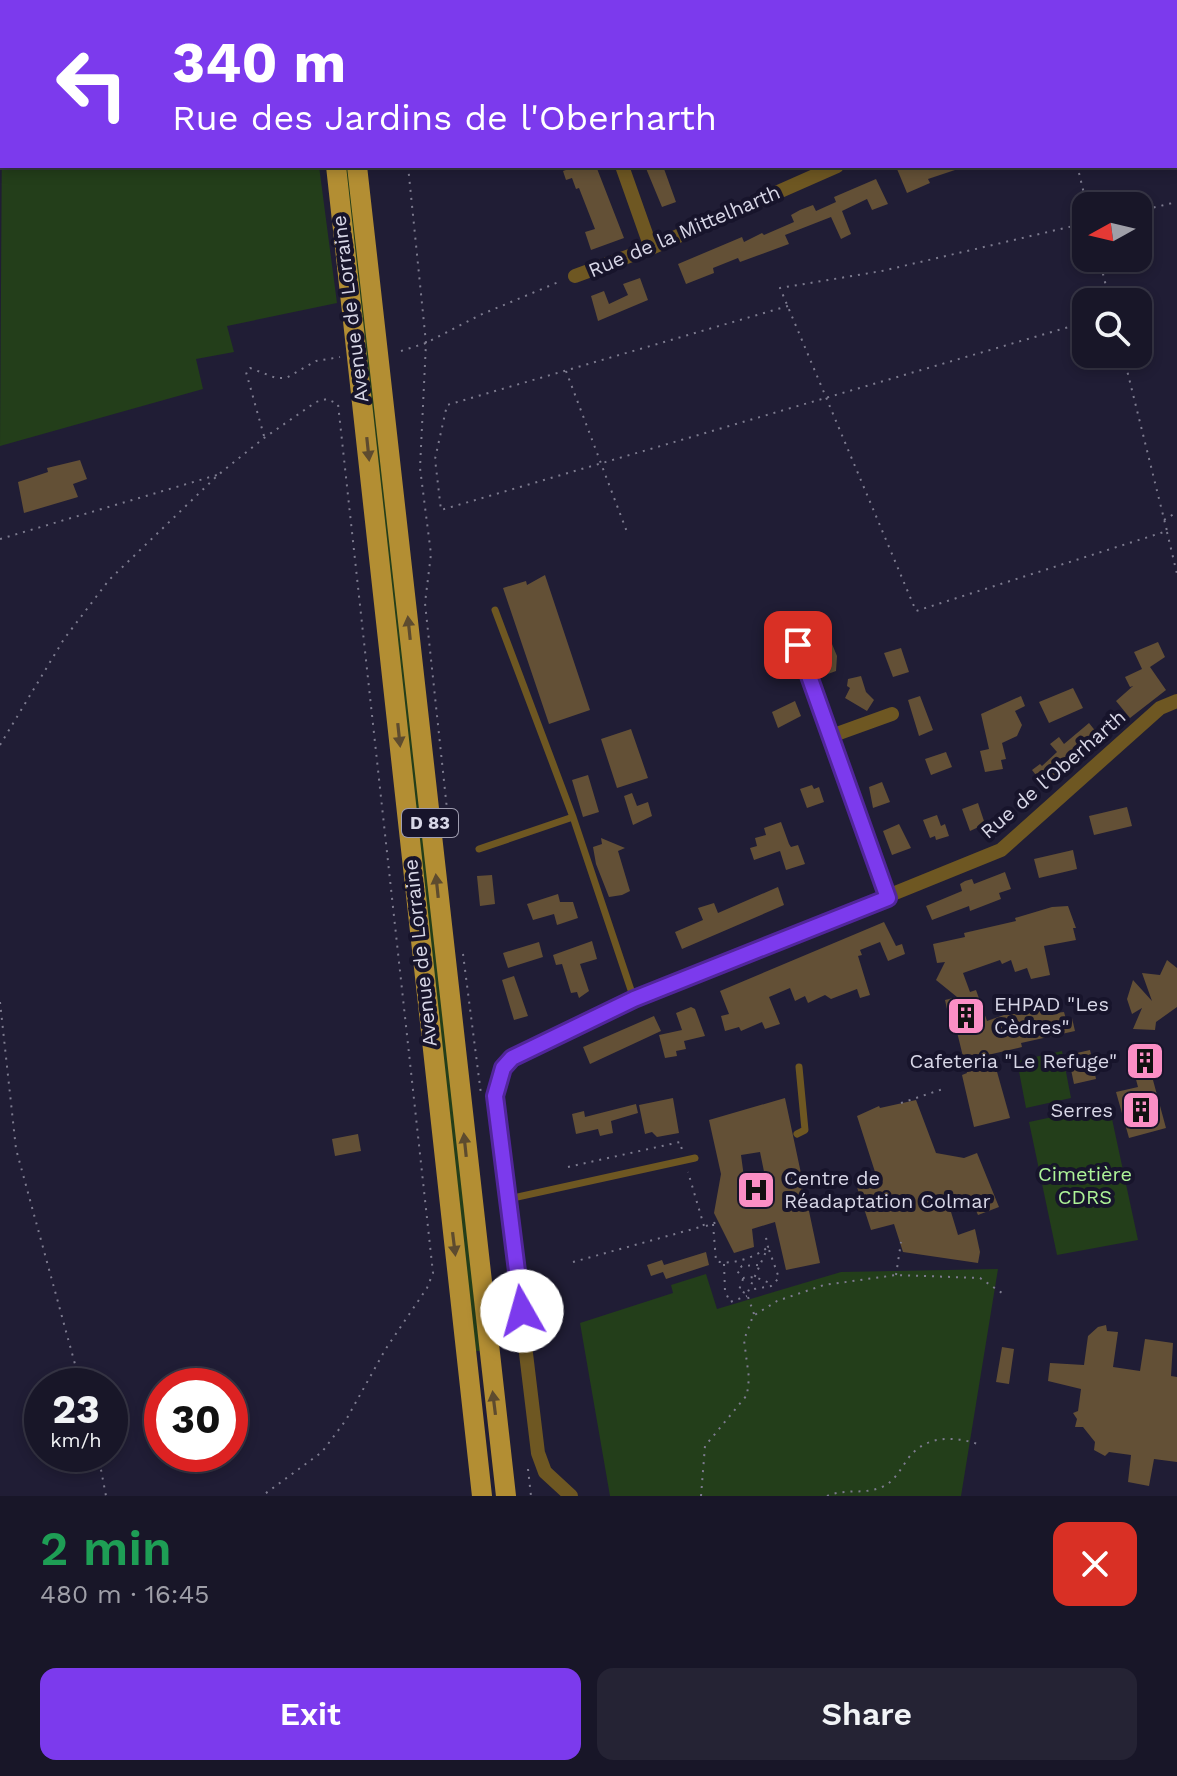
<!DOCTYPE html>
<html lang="en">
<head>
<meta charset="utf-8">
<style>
  body { margin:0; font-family:"Work Sans",sans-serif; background:#252334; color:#f1f3f6; height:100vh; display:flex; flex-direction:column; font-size:30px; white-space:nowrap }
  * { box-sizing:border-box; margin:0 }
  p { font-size:26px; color:#9f9fa8 }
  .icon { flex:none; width:44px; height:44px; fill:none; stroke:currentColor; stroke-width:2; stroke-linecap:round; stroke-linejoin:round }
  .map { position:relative; height:1496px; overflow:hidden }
  .drawer { display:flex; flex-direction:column; background:#181628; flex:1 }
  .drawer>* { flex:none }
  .banner { position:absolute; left:0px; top:0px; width:1178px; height:168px; box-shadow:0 4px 12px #0003,0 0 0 2px #363545; background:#7c3aed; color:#fff; overflow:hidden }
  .needle { width:52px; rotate:262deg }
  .buttons { position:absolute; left:1072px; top:192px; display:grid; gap:16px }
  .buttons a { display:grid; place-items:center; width:80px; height:80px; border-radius:16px; background:#181628; box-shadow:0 4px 12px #0003,0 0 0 2px #363545; font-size:40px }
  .speed { position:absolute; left:24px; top:1368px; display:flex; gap:16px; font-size:40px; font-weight:700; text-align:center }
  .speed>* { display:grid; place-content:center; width:104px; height:104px; border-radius:50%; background:#181628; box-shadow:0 4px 12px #0003,0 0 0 2px #363545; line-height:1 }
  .speed small { font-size:20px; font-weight:400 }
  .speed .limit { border:12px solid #d22; background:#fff; color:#111 }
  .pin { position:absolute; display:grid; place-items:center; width:68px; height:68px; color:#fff; margin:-34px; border-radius:16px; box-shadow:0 4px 12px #0006 }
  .me { position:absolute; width:88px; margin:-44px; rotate:353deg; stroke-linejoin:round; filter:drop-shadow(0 0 6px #0008) }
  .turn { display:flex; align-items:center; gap:28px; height:168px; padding:0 40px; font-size:36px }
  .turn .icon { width:104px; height:104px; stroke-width:2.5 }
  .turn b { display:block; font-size:56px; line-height:68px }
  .round { display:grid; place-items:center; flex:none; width:84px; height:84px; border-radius:16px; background:#252334 }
  .summary { display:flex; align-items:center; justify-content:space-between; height:136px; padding:0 40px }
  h1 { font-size:48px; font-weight:600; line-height:60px; color:#1e9e55 }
  .action { display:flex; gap:16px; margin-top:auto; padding:16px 40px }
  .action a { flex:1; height:92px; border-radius:16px; background:#7c3aed; color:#fff; font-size:32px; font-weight:600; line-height:92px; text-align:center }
  .action a+a { background:#252334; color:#f1f3f6 }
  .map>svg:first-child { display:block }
</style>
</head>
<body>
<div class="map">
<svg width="1177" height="1496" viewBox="0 0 1177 1496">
  <rect width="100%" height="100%" fill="#201d35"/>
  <path fill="#233e1a" d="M2 125V166H319L337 303 227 326 234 352 196 359 203 389 0 446Z
    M342 166H351L480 1351H474Z
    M1062 1051 1071 1098 1026 1108 1017 1061Z
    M1109 1105 1138 1240 1057 1255 1029 1122Z
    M998 1269 961 1496H610L580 1323 673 1293 671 1285 706 1274 717 1309 841 1272Z"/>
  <path fill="#635036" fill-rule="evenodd" d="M577 166H596L624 238 591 250 585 232 595 229 579 188 576 189 572 178 566 180 563 171Z
    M645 166H663L676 202 662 207Z
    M904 166H961V168L928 179 930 183 907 193 897 169Z
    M876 179 888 204 872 210 867 199 842 211 851 234 841 239 831 217 785 235 789 244 740 262 738 258 713 268 714 273 686 284 678 264 742 237 744 242 762 233 764 235 794 222 791 215 800 210 813 205 816 211 836 202 834 197Z
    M640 278 648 300 598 321 591 296 604 291 609 304 628 295 623 284Z
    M80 460 87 479 73 484 78 497 24 513 18 482 48 472 47 468Z
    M545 575 590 710 549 724 503 588 526 581 527 585Z
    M1158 642 1165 657 1150 667 1166 690 1130 718 1116 701 1133 686 1130 687 1125 677 1142 669 1134 652Z
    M832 644 837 656 836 671 825 675 816 649Z
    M901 648 909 672 893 677 884 653Z
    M861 676 866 692 874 700 867 711 845 698 850 688 847 686 848 679Z
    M1073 688 1083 708 1049 723 1039 702Z
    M920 696 933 730 919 736 908 700Z
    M1021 696 1025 706 1015 711 1022 725 1017 736 1002 743 1006 759 1001 760 1003 769 985 772 980 751 989 749 981 714Z
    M795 701 801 716 778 728 772 712Z
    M1089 723 1101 738 1075 756 1076 758 1046 788 1032 770 1040 764 1042 766 1057 752 1050 744 1059 737 1064 744Z
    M631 729 648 778 617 788 601 739Z
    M946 752 952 767 931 775 925 759Z
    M588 775 599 812 583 817 572 780Z
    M882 782 890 802 873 808 869 787Z
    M812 785 814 789 819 787 824 802 807 808 800 789Z
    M632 793 637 806 648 802 652 816 633 825 624 796Z
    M978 803 985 824 970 831 962 809Z
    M1127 807 1132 826 1094 835 1089 816Z
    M937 815 941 826 945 824 949 836 936 840 935 836 930 838 923 820Z
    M781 822 789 844 791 847 798 845 805 864 786 870 780 851 754 860 750 848 757 846 755 838 766 835 764 828Z
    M899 824 911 848 892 855 883 831Z
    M601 838 625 848 618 851 630 891 622 895 609 897 596 864 593 847 602 844Z
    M1073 850 1077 869 1039 878 1034 859Z
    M1005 872 1011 889 999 893 1001 899 970 911 969 906 932 920 926 906 962 891 960 884 965 881 972 879 974 884Z
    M492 875 495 904 480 906 477 876Z
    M778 887 784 905 682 949 675 932 703 920 698 908 714 903 718 913Z
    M558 894 560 902H573L578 918 557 925 554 914 533 920 527 904Z
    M1068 906 1076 928H1073L1076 940 1044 946 1050 975 1031 979 1027 968 1015 972 1011 960 1002 964 1000 960 963 973 970 992 976 990 987 1021 1018 1010 1025 1015 1043 1008 1045 1014 1064 1012 1066 1019 1072 1018 1075 1031 1021 1043 1022 1047 992 1054 1010 1118 974 1127 962 1075 967 1073 957 1032H952L945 1000 957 997 936 980 945 962 937 963 933 944 965 937 964 933 1016 921 1015 918 1052 907Z
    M884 922 896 946 902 944 905 954 888 961 880 942 860 950 862 955 858 956 870 995 860 998 857 989 831 999 825 995 808 1003 805 996 795 1001 790 988 769 997 780 1024 765 1029 762 1022 741 1031 739 1027 725 1031 721 1016 729 1014 720 991Z
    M592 941 597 959 580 964 589 991 579 998 577 992 571 993 562 964 556 965 553 955Z
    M539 942 543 957 508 968 503 953Z
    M1167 960 1177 968V1007L1156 1022 1155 1030 1133 1029 1142 1008 1132 1014 1127 999 1133 980 1152 1001 1142 973 1160 975Z
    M514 976 528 1016 514 1020 502 980Z
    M691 1007 695 1009 705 1036 684 1041 686 1049 676 1051 677 1056 665 1058 659 1035 682 1030 676 1013Z
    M654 1016 661 1031 590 1064 583 1047Z
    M1155 1047 1160 1066 1150 1069 1166 1128 1129 1138 1116 1092 1138 1087 1130 1057Z
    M1090 1050 1096 1079 1074 1084 1068 1055Z
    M673 1098 679 1133 657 1137 652 1132 645 1134 639 1105Z
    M785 1098 820 1263 786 1270 775 1222 752 1229 754 1247 734 1253 714 1213 721 1174 709 1120ZM760 1152 768 1191 747 1199 741 1155Z
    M916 1100 936 1153 964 1158 977 1153 999 1207 978 1215 973 1204 951 1212 958 1235 975 1229 980 1252 978 1263 903 1252 894 1224 871 1230 855 1181 876 1175 857 1116 879 1106 880 1108Z
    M636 1104 638 1113 611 1121 613 1133 600 1136 598 1129 576 1134 572 1114 584 1111 585 1117Z
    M358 1134 361 1151 335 1156 332 1139Z
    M706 1252 709 1265 666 1279 663 1272 651 1276 647 1265 662 1260 664 1265Z
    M1106 1325 1107 1331 1118 1332 1113 1367 1140 1371 1145 1339 1173 1343 1171 1376 1177 1377V1462L1154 1459 1149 1486 1128 1482 1131 1455 1109 1452 1105 1456 1094 1450 1095 1442 1083 1427H1075L1077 1419 1073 1413 1078 1411 1081 1389 1048 1381 1050 1363 1084 1365 1088 1336 1098 1327Z
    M1002 1347 1014 1349 1009 1384 996 1382Z"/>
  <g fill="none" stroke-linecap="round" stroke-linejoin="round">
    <path stroke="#7d7b8f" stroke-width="2" stroke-dasharray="2 6" stroke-linecap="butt" d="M377 0V2
      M0 118H2
      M408 166 426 343 420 468 431 554 425 603 449 828
      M1079 173 1087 206
      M1138 211 1177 202
      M1086 223 882 271 780 288 916 611 1167 531 1123 354
      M1099 258 1110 302
      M788 306 447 405 435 459 441 510 1086 322
      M401 351 426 343 480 315 561 281
      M566 371 627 532
      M264 436 246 372 250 368 276 378H286L316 361 340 357
      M1164 520 1177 512
      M1167 532 1177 574
      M0 539 217 475
      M0 745 64 639 109 580 218 475 264 438 316 402 327 399 338 404 433 1273 427 1288 385 1350 346 1420 322 1452 262 1496
      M463 954 481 1094
      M0 1002 16 1149 81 1386
      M901 1103 943 1089
      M568 1167 680 1142 682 1150
      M713 1224 716 1261C731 1266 756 1257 768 1247L779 1278 771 1286 749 1290
      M706 1226 717 1222
      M573 1262 704 1226 688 1172
      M724 1264 725 1291 730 1302 747 1296
      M758 1265 742 1266 737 1271 743 1278 755 1277 772 1284
      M896 1275 901 1242
      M743 1279 739 1290 747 1294
      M754 1314 747 1294 768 1247 765 1233
      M98 1454 106 1496
      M528 1469 531 1496
      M701 1496 705 1446 747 1395 749 1378 744 1340 753 1316 777 1301 824 1285 896 1275 980 1278 1002 1293
      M827 1496C845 1488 864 1495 882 1487 894 1482 900 1470 907 1460 925 1434 955 1436 981 1445"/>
    <path stroke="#6e5722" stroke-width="7" d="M495 610 573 817
      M479 849 573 817 634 999
      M797 1134 805 1130 799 1067
      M508 1199 695 1158"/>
    <path stroke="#6e5722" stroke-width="14" d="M565 0 566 2
      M885 0 886 2
      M1137 0 1138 2
      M735 2 741 0
      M622 166 651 248
      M575 276 651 248 837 166
      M798 645 888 898
      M831 736 892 714
      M571 1496 545 1472 538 1453 495 1096C501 1072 507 1060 529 1048L634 999 1001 850 1160 708 1177 701"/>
    <path stroke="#99750e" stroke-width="20" d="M1176 52H1177"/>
    <path stroke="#b38e33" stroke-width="20" d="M308 0V2
      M330 0V2
      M336 166 482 1496
      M357 166 506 1496"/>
  </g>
  <defs><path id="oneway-solid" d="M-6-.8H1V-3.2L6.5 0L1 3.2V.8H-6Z" transform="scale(2)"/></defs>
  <g fill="#5d4b2f">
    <use href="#oneway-solid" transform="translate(368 449) rotate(84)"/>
    <use href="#oneway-solid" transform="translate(409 628) rotate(-96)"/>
    <use href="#oneway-solid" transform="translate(399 735) rotate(84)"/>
    <use href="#oneway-solid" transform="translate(437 886) rotate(-96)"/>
    <use href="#oneway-solid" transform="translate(465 1145) rotate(-96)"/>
    <use href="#oneway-solid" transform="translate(454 1244) rotate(83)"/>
    <use href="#oneway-solid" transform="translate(494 1403) rotate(-97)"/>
  </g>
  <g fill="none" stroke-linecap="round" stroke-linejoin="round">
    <g stroke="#51269a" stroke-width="20">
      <path id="route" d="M522 1311 495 1096 503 1068 512 1058 634 999 888 898 798 645"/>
    </g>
    <use href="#route" stroke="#7c3aed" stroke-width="14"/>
  </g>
  <defs>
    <g id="building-square" transform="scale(2)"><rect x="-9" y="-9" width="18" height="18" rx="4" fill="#fb8fc5" stroke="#17142b"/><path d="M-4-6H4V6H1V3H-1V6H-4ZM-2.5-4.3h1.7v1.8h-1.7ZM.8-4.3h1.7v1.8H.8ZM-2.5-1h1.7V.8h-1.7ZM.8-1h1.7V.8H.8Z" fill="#111"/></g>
    <g id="hospital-square" transform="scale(2)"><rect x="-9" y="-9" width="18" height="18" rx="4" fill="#fb8fc5" stroke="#17142b"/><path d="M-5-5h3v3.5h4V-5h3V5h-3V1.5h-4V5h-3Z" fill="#111"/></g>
  </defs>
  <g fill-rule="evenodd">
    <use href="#building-square" x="966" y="1016"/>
    <use href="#building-square" x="1145" y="1061"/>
    <use href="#building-square" x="1141" y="1110"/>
    <use href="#hospital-square" x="756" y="1190"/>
  </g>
  <g text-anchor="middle" stroke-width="8" stroke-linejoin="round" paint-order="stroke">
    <rect fill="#17142b" stroke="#9e9caf" stroke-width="2" x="402" y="809" width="56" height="28" rx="6"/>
    <g font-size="18" font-weight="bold" fill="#d8d7e7">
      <text x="430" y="829">D 83</text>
    </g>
    <g font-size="20" fill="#d8d7e7" stroke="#17142b">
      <text transform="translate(684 231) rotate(-23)" y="7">Rue de la Mittelharth</text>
      <text transform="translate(350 309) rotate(-97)" y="7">Avenue de Lorraine</text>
      <text transform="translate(1053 774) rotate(-41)" y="7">Rue de l'Oberharth</text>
      <text transform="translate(420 953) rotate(-96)" y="7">Avenue de Lorraine</text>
    </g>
    <g font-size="20" fill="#d8d7e7" stroke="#17142b" text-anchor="start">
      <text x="994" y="1011">EHPAD "Les<tspan x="994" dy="23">Cèdres"</tspan></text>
      <text x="1117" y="1068" text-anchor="end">Cafeteria "Le Refuge"</text>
      <text x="1113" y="1117" text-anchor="end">Serres</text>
      <text x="784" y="1185">Centre de<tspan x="784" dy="23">Réadaptation Colmar</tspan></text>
    </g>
    <g font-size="20" fill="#aef498" stroke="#17142b">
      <text x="1085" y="1181">Cimetière<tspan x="1085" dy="23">CDRS</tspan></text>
    </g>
  </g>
</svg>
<div class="buttons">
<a><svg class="needle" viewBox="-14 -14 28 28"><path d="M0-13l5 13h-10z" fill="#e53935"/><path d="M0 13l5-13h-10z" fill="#9f9fa8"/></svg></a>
<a><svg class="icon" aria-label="search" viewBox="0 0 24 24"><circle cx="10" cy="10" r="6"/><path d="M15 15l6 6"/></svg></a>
</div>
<div class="speed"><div>23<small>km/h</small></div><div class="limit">30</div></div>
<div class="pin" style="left:798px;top:645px;background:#d93025"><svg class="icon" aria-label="arrive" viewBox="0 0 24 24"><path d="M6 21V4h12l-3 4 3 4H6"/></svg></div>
<svg class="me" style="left:522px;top:1311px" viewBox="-20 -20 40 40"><circle r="19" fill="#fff"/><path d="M0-13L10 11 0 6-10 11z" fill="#7c3aed"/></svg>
<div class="banner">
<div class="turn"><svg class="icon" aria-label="left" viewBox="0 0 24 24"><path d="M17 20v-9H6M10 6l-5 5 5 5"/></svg><div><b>340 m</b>Rue des Jardins de l'Oberharth</div></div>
</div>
</div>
<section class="drawer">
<div class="summary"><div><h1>2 min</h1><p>480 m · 16:45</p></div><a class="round" style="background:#d93025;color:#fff"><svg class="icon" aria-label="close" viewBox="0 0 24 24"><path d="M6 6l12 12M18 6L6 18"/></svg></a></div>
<div class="action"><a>Exit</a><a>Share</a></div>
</section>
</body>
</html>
